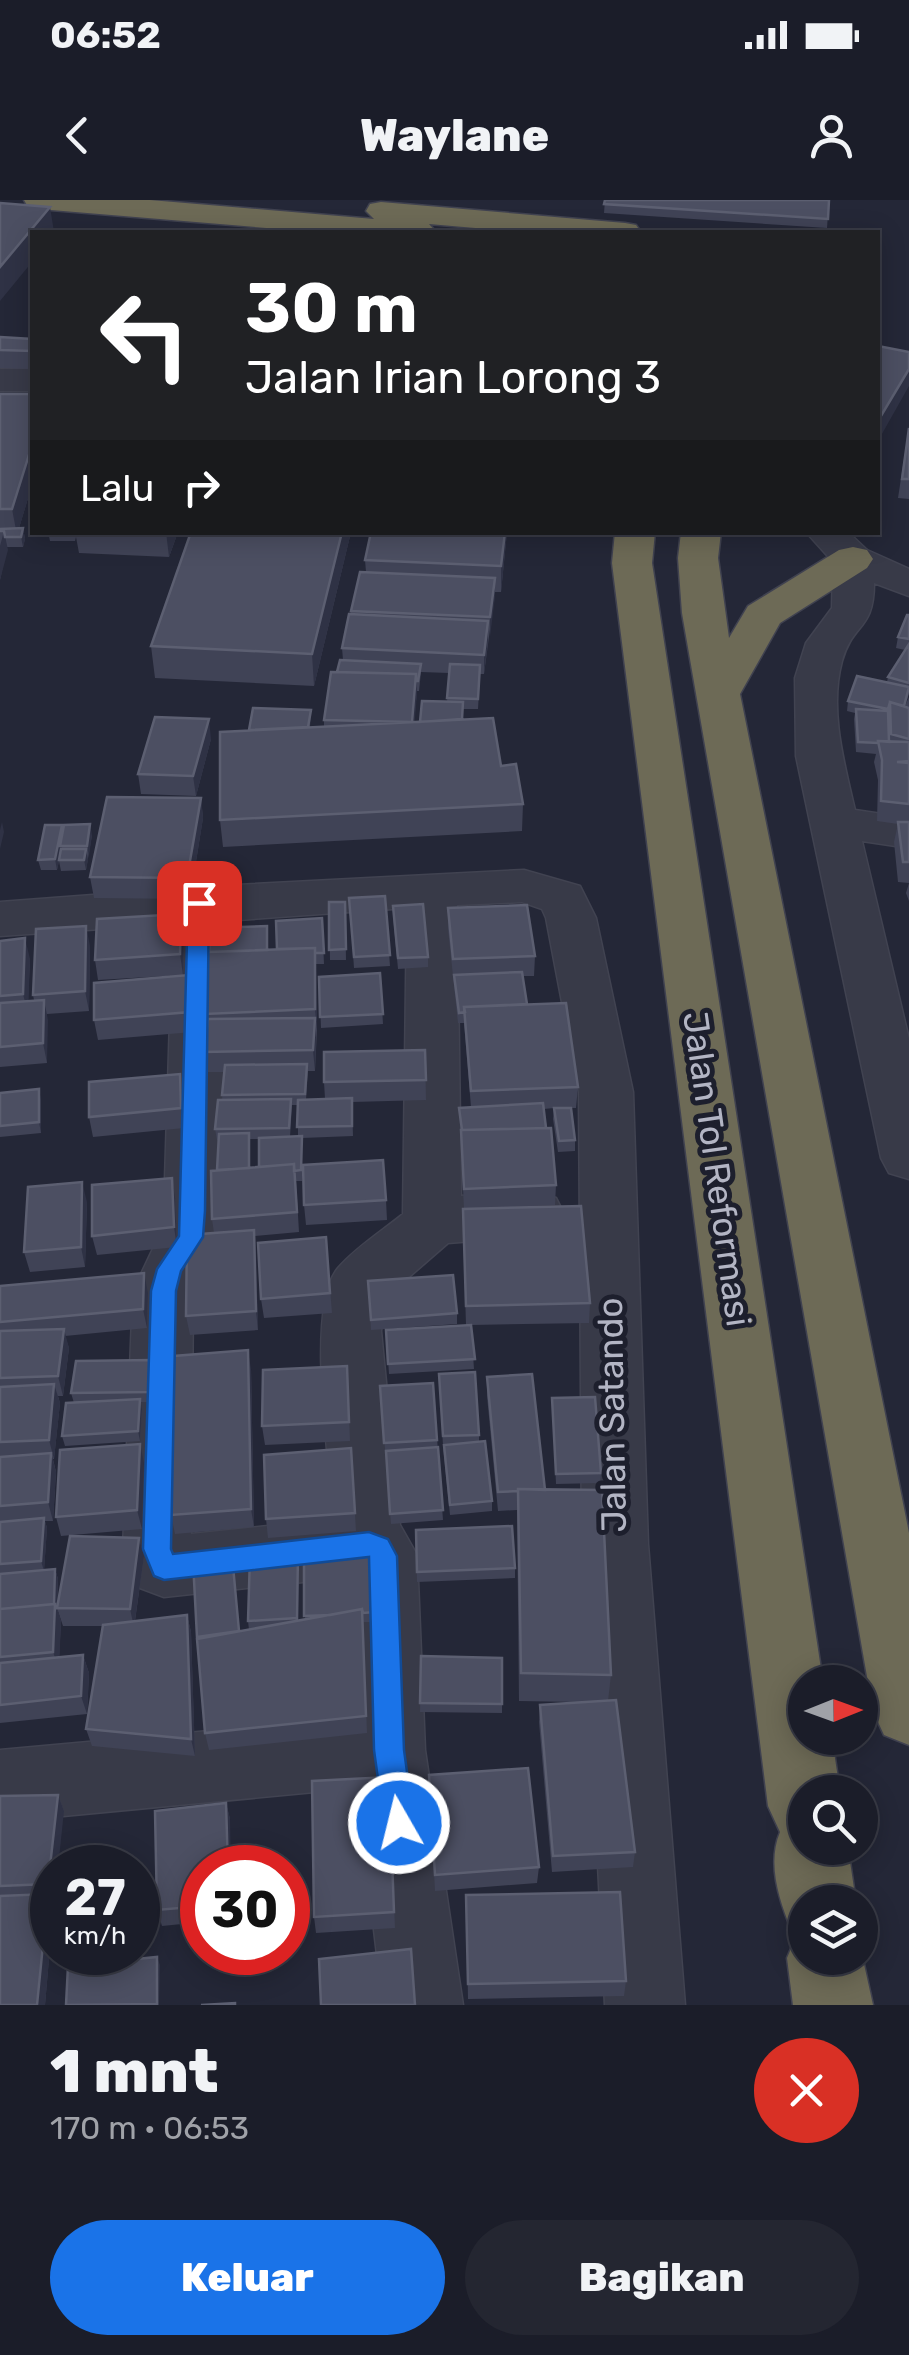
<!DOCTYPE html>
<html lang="id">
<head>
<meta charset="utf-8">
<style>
  body { margin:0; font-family:Rubik,sans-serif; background:#242631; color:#f1f3f6; height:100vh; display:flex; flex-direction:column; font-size:38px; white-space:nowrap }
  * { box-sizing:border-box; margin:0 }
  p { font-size:32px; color:#a0a2a8 }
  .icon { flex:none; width:55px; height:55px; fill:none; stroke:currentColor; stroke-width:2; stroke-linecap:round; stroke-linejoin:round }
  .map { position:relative; height:1805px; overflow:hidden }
  .drawer { display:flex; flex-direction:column; background:#1b1d29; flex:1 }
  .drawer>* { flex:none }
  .banner { position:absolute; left:30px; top:30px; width:850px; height:305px; border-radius:0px; box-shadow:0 5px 25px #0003,0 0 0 2px #393b46; background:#202124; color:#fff; overflow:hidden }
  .needle { width:65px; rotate:89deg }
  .buttons { position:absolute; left:788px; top:1465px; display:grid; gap:20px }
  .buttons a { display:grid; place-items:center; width:90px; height:90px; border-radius:50%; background:#1b1d29; box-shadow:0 5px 25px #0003,0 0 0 2px #393b46; font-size:50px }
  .speed { position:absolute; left:30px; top:1645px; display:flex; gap:20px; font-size:50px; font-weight:700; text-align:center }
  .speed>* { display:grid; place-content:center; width:130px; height:130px; border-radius:50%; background:#1b1d29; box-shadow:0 5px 25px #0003,0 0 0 2px #393b46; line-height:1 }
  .speed small { font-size:25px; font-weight:400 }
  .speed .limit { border:15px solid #d22; background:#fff; color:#111 }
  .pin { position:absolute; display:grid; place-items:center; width:85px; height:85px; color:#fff; margin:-42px; border-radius:20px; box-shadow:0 5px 15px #0006 }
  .me { position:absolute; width:110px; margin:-55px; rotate:352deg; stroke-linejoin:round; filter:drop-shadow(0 0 8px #0008) }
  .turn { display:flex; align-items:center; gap:35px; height:210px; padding:0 50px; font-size:45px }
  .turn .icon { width:130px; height:130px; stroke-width:2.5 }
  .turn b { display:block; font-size:70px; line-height:85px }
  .then { display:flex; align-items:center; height:95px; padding:0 50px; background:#0003; gap:20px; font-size:38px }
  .round { display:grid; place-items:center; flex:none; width:105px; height:105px; border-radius:52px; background:#242631 }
  .overview { display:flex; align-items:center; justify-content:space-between; height:170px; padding:0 50px }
  h1 { font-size:60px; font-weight:800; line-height:75px }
  .cta { display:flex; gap:20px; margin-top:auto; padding:20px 50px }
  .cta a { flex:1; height:115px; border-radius:60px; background:#1a73e8; color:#fff; font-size:40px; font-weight:800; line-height:115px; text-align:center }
  .cta a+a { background:#242631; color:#f1f3f6 }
  .status { display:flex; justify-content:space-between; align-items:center; height:70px; padding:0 50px; background:#1b1d29; direction:ltr }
  .status svg { height:28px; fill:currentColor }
  header { display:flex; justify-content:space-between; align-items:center; height:130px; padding:0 50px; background:#1b1d29; font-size:45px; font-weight:800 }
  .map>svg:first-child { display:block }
</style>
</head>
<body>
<div class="status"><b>06:52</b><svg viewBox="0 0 49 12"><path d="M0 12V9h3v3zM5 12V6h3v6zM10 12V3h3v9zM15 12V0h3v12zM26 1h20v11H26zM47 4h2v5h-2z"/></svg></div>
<header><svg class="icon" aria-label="back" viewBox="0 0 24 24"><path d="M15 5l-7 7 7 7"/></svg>Waylane<svg class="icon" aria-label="person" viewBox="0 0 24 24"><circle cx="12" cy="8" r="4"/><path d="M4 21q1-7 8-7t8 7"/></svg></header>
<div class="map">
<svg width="909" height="1805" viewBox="0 0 909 1805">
  <rect width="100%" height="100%" fill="#242737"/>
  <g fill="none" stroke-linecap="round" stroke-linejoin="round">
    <g stroke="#414351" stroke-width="3">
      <path id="minor" d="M0 169H32V191H0Z
        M806 332H848L867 350 909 369V396L874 383C874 431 853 422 842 461 829 509 844 563 855 610L909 618V648L862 641 909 839V979L889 973 881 958 796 556 795 478 806 443 832 408 833 362Z
        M524 670 580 686 596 718 633 892 648 1344 685 1805H605L582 1344 579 892 546 718 542 709 522 702 457 705 461 996 535 992 556 998 564 1014 556 1030 535 1036 448 1043 386 1097 381 1131 400 1325 417 1355 425 1550 463 1805H383L357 1588 0 1622V1550L352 1518 350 1377 164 1397 140 1388 123 1349 133 1091 159 1036 164 1011 173 724 0 736V702L199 687ZM407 708 403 1014C382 1031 355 1048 338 1068 305 1107 330 1266 334 1319L191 1334 193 1091 217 1036 222 1011 224 721Z"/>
    </g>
    <g stroke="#404250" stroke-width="3">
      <path id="highway" d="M24 0H150L374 19 366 11 370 4 381 2 625 23 636 25 641 32H522L429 24 436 32H315L39 9 28 7Z
        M615 332H655L652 363 823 1482H805V1538H832L840 1592H805V1648H848L856 1702H805V1758H860V1746L873 1805H793L787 1758 798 1732 791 1729C779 1700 767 1663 780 1632L768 1606 612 363Z
        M681 332H721L718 358 729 438 748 406 839 350 853 347 867 350 873 359 867 368 780 423 740 494 909 1333V1545L884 1535 873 1511 682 413 678 358Z"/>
    </g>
    <use href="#minor" fill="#383a48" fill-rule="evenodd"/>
    <use href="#highway" fill="#6d6a56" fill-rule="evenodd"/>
  </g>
  <path fill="#404356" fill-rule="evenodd" d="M605 0H829L827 28 604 13Z
    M0 137 32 139V169L0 168Z
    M0 194H32V285L19 328H23L25 339 23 347H7L0 380Z
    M909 226V299L898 298Z
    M48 332H178L169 357 79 353 76 337 75 341H50Z
    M351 332 314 486 155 478 151 446Z
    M507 332 501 392H495L484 474H480L478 509H463V519L501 566 523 604 522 631 223 647 220 620 249 530 311 510 310 527 324 526V520L337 472 343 460 342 448 351 411 366 372 365 360ZM421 472 449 473 447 502 420 522H414L417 491H419Z
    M909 415V494L905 506 909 497V701L906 693 909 683 898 682 894 642 898 624 877 621 878 580 874 562 876 554 856 552 854 519 855 513 847 511 848 501 887 482 888 477 905 450 896 448 898 437Z
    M211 539 196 596 141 594 138 574Z
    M201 598 203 618 190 699 94 698 90 677Z
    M62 625 63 631 92 635 86 670 61 671 59 661 57 670H41L38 660Z
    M385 696 390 766 354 768 349 698Z
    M329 702H345L346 760H330Z
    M448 708 535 756 534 776H523L527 804 578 887 576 908H571L575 940V951L558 952 553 919 554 908 544 909 556 985 555 1005 464 1009 459 908 471 907 464 823H458L448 729Z
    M181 714 184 734 183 775 98 780 95 760Z
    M393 716 428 757V767L398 769Z
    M322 718 324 764H316L317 830 315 871H308L306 900 325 899 324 882 425 850 426 900 352 902 353 936 302 938V981H296L299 1032 255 1036 258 1130 190 1135 186 1116 214 1033 212 1019 219 940H217L215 929 222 900 224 872H207L204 852 207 828 205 814 267 726 268 750 277 749ZM292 905H298V937H290ZM250 939H259V967L250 968Z
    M0 741 30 759 28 801 34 800 33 795 90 746 89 811 47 814V863L0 867Z
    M380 773 383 824 321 828 319 777Z
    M189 775 192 796 193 832 98 840 94 820Z
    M180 874 183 894 184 928 93 937 89 917Z
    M0 893 41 900V933L0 937Z
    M175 998 177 1047 97 1055 92 1036Z
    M386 1000 387 1020 306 1025 304 1005Z
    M87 1002 85 1067 30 1072 24 1052Z
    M463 1029 590 1103 589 1123 471 1125 474 1169 389 1174 386 1130 466 1125Z
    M326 1037 332 1113 264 1118 261 1099Z
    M368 1081 457 1113V1124L371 1130Z
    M0 1086 148 1093 147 1128 65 1136 69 1148 63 1196H58L60 1203 54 1259H53L56 1272 53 1321H45L47 1328 44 1370 55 1369 58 1379 57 1409 61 1422 59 1458 83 1455 89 1473 87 1514 0 1523Z
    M347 1166 350 1241 265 1245 262 1226Z
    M251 1169 254 1327 175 1334 171 1315Z
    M155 1170 151 1202H140L142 1209 140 1241 65 1246 62 1236 74 1203 71 1193Z
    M439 1174 479 1235V1242L492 1301V1311L450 1315 443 1246Z
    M487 1177 545 1290 611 1475 608 1501 635 1652 633 1667 552 1672 539 1522 540 1505 577 1502 519 1501 517 1310 498 1311 487 1196Z
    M433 1183 443 1320 391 1324 380 1186Z
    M552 1198 601 1273 600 1283 556 1284Z
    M351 1248 356 1331 268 1338 266 1319Z
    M144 1263 142 1329 61 1336 56 1317Z
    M416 1330 515 1368V1378L417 1382Z
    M139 1338 144 1356 135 1421 187 1415 191 1432 195 1556 92 1546 86 1529 103 1426H63L57 1408Z
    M370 1348 374 1422H363L367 1533 209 1550 205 1533 193 1361 234 1365 239 1431 249 1430 248 1421 298 1353V1421L305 1419 304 1352Z
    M421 1456 502 1458V1513L420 1512Z
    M429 1575 539 1667 537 1683 435 1691Z
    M389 1577 395 1728 316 1733 314 1717Z
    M58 1595 64 1611 52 1668V1700H50L52 1706V1724L45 1805H0V1596Z
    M226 1603 230 1619 202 1668V1722L162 1726 157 1710Z
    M466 1695 626 1781 624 1796 468 1799Z"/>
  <path fill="#2f3245" d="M50 7 54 32H32V62L0 101V67Z
    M909 169V186L878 241V221Z
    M32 245V285L17 335 12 309Z
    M23 328 25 339 23 347 21 337Z
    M4 331 8 350 0 380V346Z
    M166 332H178L169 357Z
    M342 332H351L314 486 312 454Z
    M505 332H507L501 392V366Z
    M495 378V397L490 437V417Z
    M488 421V440L484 474V455Z
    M416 474 417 494 413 542 412 522Z
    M209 519 211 539 196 596 193 576Z
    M201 598 203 618 190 699 187 678Z
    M2 622 4 632 0 649V630Z
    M90 624 92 635 89 656 87 646Z
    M62 625 64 636 57 670 55 659Z
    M86 649 88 660 86 670 84 660Z
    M181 714 184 734 183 775 180 754Z
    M86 726 90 746 89 811 85 791Z
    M25 738 30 759 28 814 23 794Z
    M315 748 316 768 317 830 315 809Z
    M189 775 192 796 193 832 190 812Z
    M44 800 48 820 47 863 43 843Z
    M315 818 316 838 315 871 313 850Z
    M180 874 183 894 184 928 181 908Z
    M39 889 41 900V933L39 922Z
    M172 978 175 998 177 1047 174 1027Z
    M82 982 87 1002 85 1067 81 1047Z
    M254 1030 256 1050 258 1130 256 1111Z
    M144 1073 148 1093 147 1128 143 1109Z
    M64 1129 69 1148 63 1196 58 1176Z
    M248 1150 251 1169 254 1327 251 1309Z
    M153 1160 155 1170 151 1202 149 1192Z
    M54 1184 60 1203 54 1259 49 1240Z
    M140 1199 142 1209 140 1241 138 1231Z
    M140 1244 144 1263 142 1329 137 1310Z
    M51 1253 56 1272 53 1321 48 1302Z
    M44 1318 47 1328 44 1371 41 1361Z
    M139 1338 144 1356 134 1427 130 1409Z
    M298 1353 299 1363 298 1428 297 1418Z
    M55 1369 58 1379 57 1409 61 1422 59 1469 53 1452Z
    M187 1415 191 1432 195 1556 191 1539Z
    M83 1455 89 1473 87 1514 81 1496Z
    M58 1595 64 1611 58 1668H52V1697L48 1684Z
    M226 1603 230 1619 231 1668H228Z
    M48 1694 52 1706V1724L45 1805H37Z
    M157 1757 160 1765 159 1805H157Z"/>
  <path fill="#4c4f62" stroke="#5c5f71" stroke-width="2.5" d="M605 0H829L828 19 604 4Z
    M0 3 50 7 0 67Z
    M0 137 32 139V151L0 150Z
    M878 146 909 152V169L878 221Z
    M0 194H32V245L12 309H0Z
    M909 228V279H902Z
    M23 328 21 337H5L4 331H0V329Z
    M191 332H342L312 454 151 446Z
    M371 332H505L501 366 365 360Z
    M360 372 495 378 490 417 351 411Z
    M349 414 488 421 484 455 342 448Z
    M907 415H909V439L898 437Z
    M909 444V483L888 477Z
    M340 460 421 464 418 481H416V474L337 472Z
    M450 464 480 465 478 499 447 498Z
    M331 472 416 474 412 522 324 520Z
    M857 476 909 487 904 506 890 502 888 509 848 501Z
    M422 501 463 502 462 519 420 522Z
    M890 502 909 508V539L891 534Z
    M253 508 311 510 308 527 249 530Z
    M856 509 888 511 889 542 878 541V543L858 542Z
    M155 517 209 519 193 576 138 574Z
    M493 518 501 566 516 564 523 604 220 620V532Z
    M878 541 909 542V561L897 562 909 563V604L881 601 882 560Z
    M107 597 201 598 187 678 90 677Z
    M898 622H909V662H903Z
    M90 624 87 646H60L64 625Z
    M45 625H62L55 659 38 660Z
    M61 649H86L84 660H59Z
    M385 696 390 755 354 757 349 698Z
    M329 702H345L346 749 329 750Z
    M423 704 428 757 398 758 393 706Z
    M527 705 535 756 453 759 448 708Z
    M181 714 180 754 95 760 97 719Z
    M322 718 324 753H315V748L277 749 276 721Z
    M86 726 85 791 33 795 36 729Z
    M267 726V750L209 752 210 728Z
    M25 738 23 794 0 796V741Z
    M315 748V809L205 814 208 752Z
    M522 772 527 804 464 807 465 812 459 813 454 775Z
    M380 773 383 814 320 817 319 777Z
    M189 775 190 812 94 820V783Z
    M44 800 43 843 0 847V803Z
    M566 803 578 887 471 891 464 807Z
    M315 818 313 850 204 852 208 819Z
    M425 850 426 880 324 882V852Z
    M307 864 305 894 222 895 225 865Z
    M180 874 181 908 89 917V882Z
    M39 889V922L0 926V893Z
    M352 898V926L297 927 298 900Z
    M291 899 289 928 215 929 218 900Z
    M543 903 546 928 462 930 459 908Z
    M554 908H571L575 940 559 941Z
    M551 928 556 985 464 989 461 930Z
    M249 933V968L217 970 219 934Z
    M302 936 301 970 294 971V964L259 967V938Z
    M383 960 386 1000 304 1005 303 965Z
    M294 964 297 1012 212 1019 211 971Z
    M172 978 174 1027 92 1036V985Z
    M82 982 81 1047 24 1052 28 987Z
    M581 1006 590 1103 466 1106 463 1009Z
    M254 1030 256 1111 186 1116 187 1035Z
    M326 1037 330 1093 261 1099 258 1043Z
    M144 1073 143 1109 0 1122V1086Z
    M453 1075 457 1113 371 1120 368 1081Z
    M471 1125 475 1159 388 1164 386 1130Z
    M64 1129 58 1176 0 1178V1131Z
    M248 1150 251 1309 171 1315 174 1156Z
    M153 1160 149 1192 71 1193 76 1161Z
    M347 1166 349 1222 262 1226 263 1170Z
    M475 1172 479 1235 443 1236 439 1174Z
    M532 1174 545 1290 518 1289V1291L498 1292 487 1177Z
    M433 1183 437 1240 384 1243 380 1186Z
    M54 1184 49 1240 0 1242V1187Z
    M595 1197 601 1273 556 1274 552 1198Z
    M140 1199 138 1231 62 1236 66 1203Z
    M485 1241 492 1301 450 1305 444 1245Z
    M140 1244 137 1310 56 1317 60 1250Z
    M438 1247 443 1310 390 1314 386 1251Z
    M351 1248 355 1313 266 1319 264 1255Z
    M51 1253 48 1302 0 1306V1257Z
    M518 1289 602 1290 611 1475 521 1473Z
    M44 1318 41 1361 0 1364V1322Z
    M512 1326 515 1368 417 1372 416 1330Z
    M70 1336 139 1338 130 1409 57 1408Z
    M370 1348 374 1412 363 1413 362 1409 330 1415 304 1416V1352Z
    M298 1353 297 1418 248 1421 250 1356Z
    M232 1355 239 1431 197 1437 193 1361Z
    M55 1369 54 1404 0 1409V1374Z
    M55 1404 53 1452 0 1457V1409Z
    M362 1409 366 1516 205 1533 197 1439Z
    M187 1415 191 1539 86 1529 103 1425Z
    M83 1455 81 1496 0 1505V1463Z
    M421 1456 502 1458V1504L420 1503Z
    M616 1500 635 1652 553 1656 540 1505Z
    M528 1568 539 1667 435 1675 429 1575Z
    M389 1577 394 1712 314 1717 312 1581Z
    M58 1595 48 1684 0 1686V1596Z
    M226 1603 228 1668H202V1706L157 1710 155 1611Z
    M620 1692 626 1781 468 1784 466 1695Z
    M48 1694 37 1805H0V1696Z
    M411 1749 415 1805H321L319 1759Z
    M157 1757V1804L66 1805 68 1766Z
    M235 1803V1805H201Z"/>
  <path fill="#1a73e8" stroke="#114b97" stroke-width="2.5" d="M199 696 209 703 205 1011 203 1037 181 1071 176 1091 171 1349 173 1354 369 1332 388 1339 397 1356 404 1550 414 1623 410 1634 399 1638 388 1634 384 1623 374 1550 369 1357 164 1380 154 1376 143 1349 151 1091 157 1069 179 1036 188 703Z"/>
  <g text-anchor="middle" stroke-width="10" stroke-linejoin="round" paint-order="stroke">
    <g font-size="35" fill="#b3b5c4" stroke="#1d1f2d">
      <text transform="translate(717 969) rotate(82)" y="12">Jalan Tol Reformasi</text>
      <text transform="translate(612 1215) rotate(-91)" y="12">Jalan Satando</text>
    </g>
  </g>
</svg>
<div class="buttons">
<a><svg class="needle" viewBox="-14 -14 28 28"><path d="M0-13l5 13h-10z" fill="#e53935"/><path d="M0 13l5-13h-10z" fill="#a0a2a8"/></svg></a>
<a><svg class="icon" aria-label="search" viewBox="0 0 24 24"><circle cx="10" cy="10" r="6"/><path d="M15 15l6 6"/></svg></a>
<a><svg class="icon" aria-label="layers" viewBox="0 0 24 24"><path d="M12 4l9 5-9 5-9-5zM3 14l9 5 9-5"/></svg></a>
</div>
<div class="speed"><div>27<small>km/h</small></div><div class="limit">30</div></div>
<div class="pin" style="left:199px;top:703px;background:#d93025"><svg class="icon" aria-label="arrive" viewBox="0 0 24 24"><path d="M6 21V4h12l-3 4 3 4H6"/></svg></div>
<svg class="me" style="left:399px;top:1623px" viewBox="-20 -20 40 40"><circle r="17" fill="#1a73e8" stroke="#fff" stroke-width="3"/><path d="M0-11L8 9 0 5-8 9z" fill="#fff"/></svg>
<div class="banner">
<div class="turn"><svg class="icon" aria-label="left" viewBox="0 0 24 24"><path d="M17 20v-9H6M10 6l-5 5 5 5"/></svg><div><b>30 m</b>Jalan Irian Lorong 3</div></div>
<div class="then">Lalu<svg class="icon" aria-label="right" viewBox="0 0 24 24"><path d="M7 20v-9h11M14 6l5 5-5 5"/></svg></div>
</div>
</div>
<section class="drawer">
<div class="overview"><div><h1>1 mnt</h1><p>170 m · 06:53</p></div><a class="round" style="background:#d93025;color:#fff"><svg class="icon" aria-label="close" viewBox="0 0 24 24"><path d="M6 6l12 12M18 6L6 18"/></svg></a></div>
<div class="cta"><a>Keluar</a><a>Bagikan</a></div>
</section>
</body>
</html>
